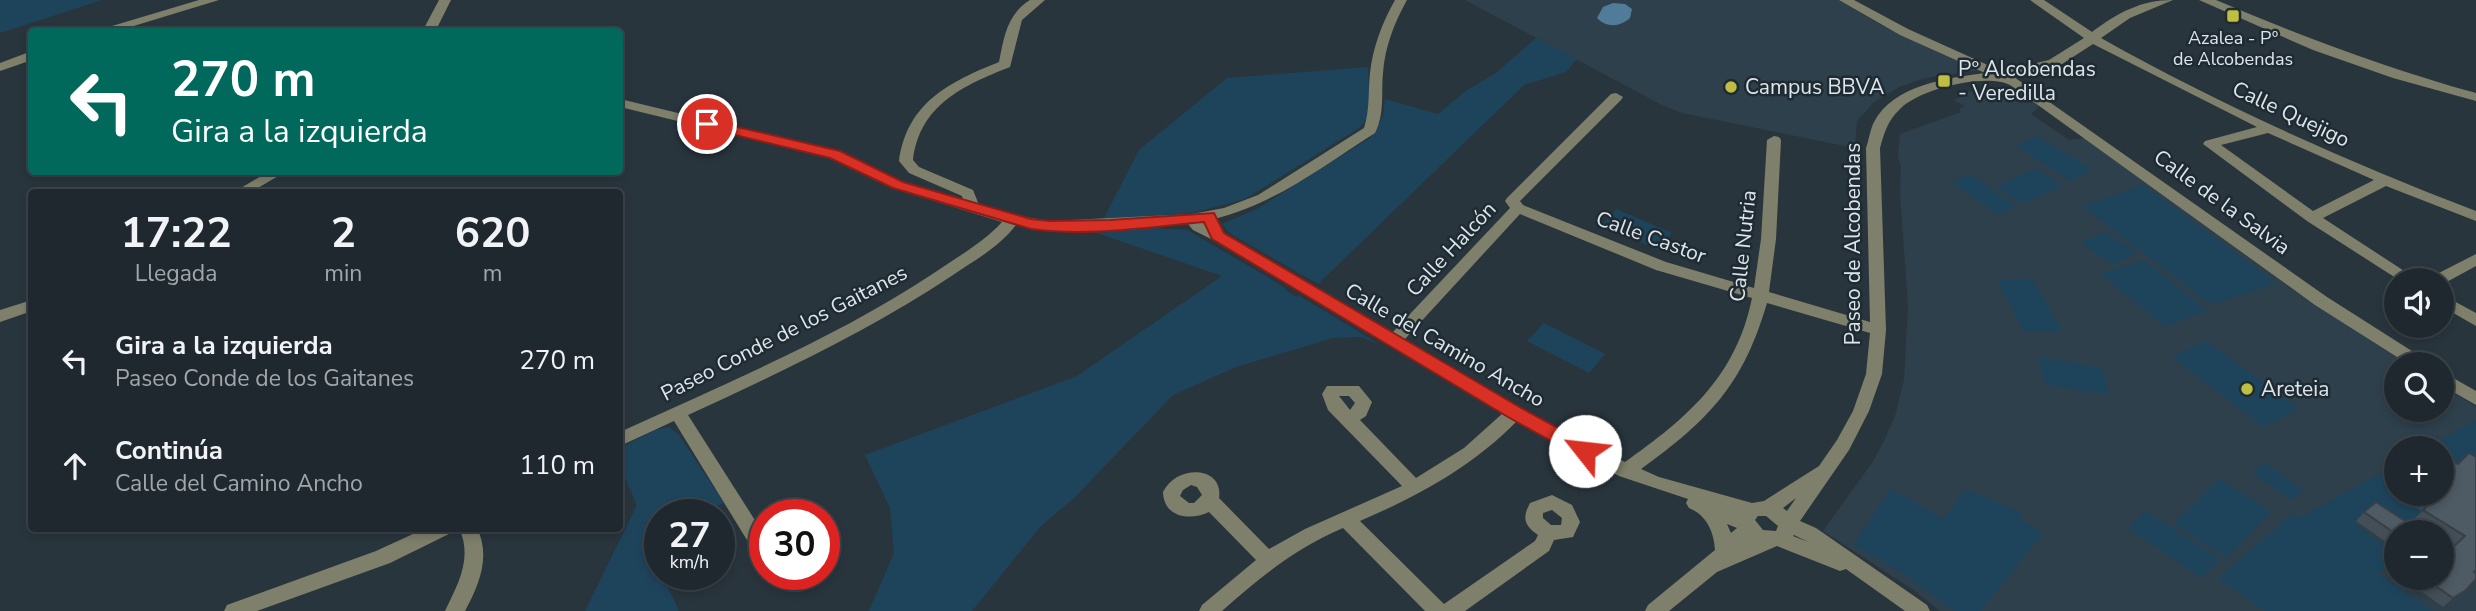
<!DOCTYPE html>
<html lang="es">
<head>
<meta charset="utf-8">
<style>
  body { margin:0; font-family:"Nunito Sans",sans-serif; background:#273036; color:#f1f3f6; height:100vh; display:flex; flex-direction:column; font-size:26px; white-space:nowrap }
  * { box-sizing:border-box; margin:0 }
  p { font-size:23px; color:#a1a6aa }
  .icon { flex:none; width:38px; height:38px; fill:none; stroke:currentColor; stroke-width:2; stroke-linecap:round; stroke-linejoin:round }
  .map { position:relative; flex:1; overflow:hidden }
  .side { position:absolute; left:28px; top:189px; width:595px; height:343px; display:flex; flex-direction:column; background:#1f282e; border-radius:7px; box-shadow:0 4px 10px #0003,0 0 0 2px #3c444a }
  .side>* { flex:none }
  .guide { position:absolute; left:28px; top:28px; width:595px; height:147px; border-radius:7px; box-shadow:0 4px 10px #0003,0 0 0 2px #3c444a; background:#00695c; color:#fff; overflow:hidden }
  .fabs { position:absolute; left:2384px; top:268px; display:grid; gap:14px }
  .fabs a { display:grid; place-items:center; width:70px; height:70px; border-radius:50%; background:#1f282e; box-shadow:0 4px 10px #0003,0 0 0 2px #3c444a; font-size:35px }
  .speed { position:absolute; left:644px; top:499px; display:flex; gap:14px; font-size:35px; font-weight:700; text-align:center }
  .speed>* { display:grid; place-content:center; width:91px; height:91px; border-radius:50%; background:#1f282e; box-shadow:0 4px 10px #0003,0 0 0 2px #3c444a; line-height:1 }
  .speed small { font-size:18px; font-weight:400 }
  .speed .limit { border:10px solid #d22; background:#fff; color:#111 }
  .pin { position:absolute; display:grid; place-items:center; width:60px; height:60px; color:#fff; margin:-30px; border:4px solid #fff; border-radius:50%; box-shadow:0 2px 7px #0007 }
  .me { position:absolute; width:77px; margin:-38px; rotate:299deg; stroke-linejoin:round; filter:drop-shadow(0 0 5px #0008) }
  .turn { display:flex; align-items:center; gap:24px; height:147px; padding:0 28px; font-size:32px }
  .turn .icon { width:91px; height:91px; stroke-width:2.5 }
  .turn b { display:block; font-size:49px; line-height:60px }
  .eta { display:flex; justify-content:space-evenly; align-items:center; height:119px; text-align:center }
  .eta b { font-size:42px; font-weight:700; line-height:49px }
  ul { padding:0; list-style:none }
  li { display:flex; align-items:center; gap:21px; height:105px; padding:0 28px }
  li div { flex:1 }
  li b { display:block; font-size:26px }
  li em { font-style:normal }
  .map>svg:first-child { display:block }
</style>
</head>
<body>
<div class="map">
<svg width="2476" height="611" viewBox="0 0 2476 611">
  <rect width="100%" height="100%" fill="#29353d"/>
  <path fill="#2e404c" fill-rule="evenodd" d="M1465 0H1839L1882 26 1979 70 1925 78 1899 87 1874 102 1857 121 1855 148 1682 113 1662 105Z
    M2004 87 2020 92 2037 104 2038 108 2031 114 2069 140 2085 138 2296 292 2407 364H2396V410H2441V385L2476 407V611H1940L1915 591 1823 531 1872 463 1884 441 1895 416 1904 380 1908 306 1900 193 1901 165 1898 157 1900 134 1961 112 1959 109 1964 106 1954 100 1963 96 1959 93ZM2396 448H2441V494H2396ZM2396 532H2441V578H2396Z"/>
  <path fill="#1e445c" d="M0 0H102L0 33Z
    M1536 38 1577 59 1566 72 1524 85 1318 284 1231 234 1222 224 1257 209 1370 138 1383 117 1385 99 1438 114 1467 90 1496 73Z
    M1368 67 1370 115 1359 128 1245 199 1192 213 1103 220 1139 150 1227 78Z
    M2037 136 2092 170 2070 181 2016 146Z
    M2036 168 2063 186 2022 204 1996 187Z
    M1969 175 1973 176 2016 207 1999 215 1952 182Z
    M2143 185 2277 283 2211 305 2083 206Z
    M1616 209 1672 233 1658 250 1602 225Z
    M1153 228 1187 230 1286 288 1285 290 1296 297 1298 295 1379 344 1361 337 1333 338 1236 367 1173 395 1074 498 1041 526 972 611H869L894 553 890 508 865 455 1077 376 1222 276 1094 232Z
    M2105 232 2137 253 2113 265 2081 243Z
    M2144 260 2208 311 2164 326 2101 274Z
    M1997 279 2033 280 2063 332H2024Z
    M1544 323 1605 354 1589 373 1527 341Z
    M2206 341 2299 409 2264 427 2172 357Z
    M2039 357 2102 368 2109 395 2045 384Z
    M2476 420V471L2449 472 2441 468V448H2426Z
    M669 427 679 435 724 503 699 514H660V533L646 540 679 611H585L637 505 620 467V448L655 430Z
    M2265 463 2304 491 2290 500 2252 472Z
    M2396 465V494H2407L2422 511 2415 519 2435 532H2400L2367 511 2353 523 2396 554V563L2381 572H2376L2433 611H2265L2218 579 2291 514 2299 518Z
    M2220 479 2271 512 2226 558 2174 523Z
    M1891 489 1944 519 1965 489 2022 513 2020 520 2043 533 1981 611H1954L1907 576 1853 544Z
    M2146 511 2220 559 2202 578 2128 528Z"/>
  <path fill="#507c99" d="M1613 3 1625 4 1632 9 1630 18C1620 27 1607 28 1597 18L1603 7Z"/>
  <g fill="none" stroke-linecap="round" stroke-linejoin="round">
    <path fill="#7f806b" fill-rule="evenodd" d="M199 0H219L114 32H92Z
      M439 0H451L435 32H422Z
      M1030 0H1045L1022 20 1010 67C962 86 920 105 913 160L919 167 973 190 979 205 1013 215 1050 221 1192 214 1224 208 1258 195 1364 128C1370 110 1368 92 1370 73 1373 47 1382 23 1395 0H1407C1394 23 1385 47 1383 73 1381 93 1385 114 1375 133 1317 170 1270 208 1202 222L1393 332 1510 208 1505 201 1507 198 1611 94 1616 93 1623 97 1621 100 1520 201 1523 205 1666 262 1754 288 1761 239 1767 140 1774 136 1779 137 1781 140 1776 239 1769 292 1870 322 1866 148C1869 140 1870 130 1874 122 1893 85 1948 78 1985 73L1900 35 1839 0H1854L1908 29 2001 71 2049 60 2084 38 2030 0H2044L2092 32C2117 13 2141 0 2173 0L2130 18 2101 38C2220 105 2348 162 2476 211V221L2386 186 2323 218 2418 280H2399L2307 221 2203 144 2205 141 2257 127 2093 44 2059 66 2014 77 2327 297 2426 360 2428 364H2408L2315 305 2010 85C1985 73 1920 89 1900 109 1888 120 1884 133 1880 148L1886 330 1882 374 1869 411 1849 450 1800 521 1816 528 1927 605 1930 611H1905L1846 569 1840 571 1777 546 1717 572 1669 611H1645L1648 605 1715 550C1714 531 1706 515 1689 508L1686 503 1688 499 1619 476 1517 421C1472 467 1418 496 1360 521L1444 604 1535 541 1538 535C1524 525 1522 518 1530 503L1552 495 1572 505 1580 522 1573 537 1554 540 1549 551 1465 611H1425L1343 528C1296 548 1260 577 1222 611H1199L1202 605 1256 560 1209 512C1190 521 1164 518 1163 492 1178 463 1224 467 1219 498L1269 549 1305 529 1402 486 1328 410 1322 394 1327 386H1359L1372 402 1366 416 1360 420 1416 478 1464 448 1503 413 1213 240 1193 230 1188 224 1050 231 1016 225C999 247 975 260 953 275 869 331 779 373 688 415L765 536V560L758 558 674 421 620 446V432C726 383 836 338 934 273 957 257 983 243 1002 222L893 188 830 158 620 107V99L840 152 903 182 963 200 962 196 909 173 899 161C907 103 949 82 999 62 1004 37 1007 14 1030 0ZM2268 133 2374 180 2313 211 2221 145ZM1520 214 1656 270 1752 298C1736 377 1687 418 1625 462 1549 427 1477 382 1405 339ZM1767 303 1870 333 1866 374 1853 411 1837 440 1819 466 1764 501 1752 503 1659 477 1641 469C1709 420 1743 385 1767 303ZM1339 396H1349L1355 403 1350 410ZM1191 485 1197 487 1202 495 1194 503H1189L1180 496 1183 490ZM1796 498 1787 511 1783 508ZM1552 510 1562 518 1561 525H1551L1543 518V513ZM1758 516H1766L1778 526 1776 531 1763 530 1755 520ZM1727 524 1737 528 1731 533ZM1794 535 1808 542 1793 536Z
      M2199 0H2216C2301 36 2386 68 2476 93V101L2393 78 2313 50Z
      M32 51V60L0 71V63Z
      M268 172H285L251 192H234Z
      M2476 254V266L2443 284H2441V280H2430L2433 276Z
      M2441 294 2476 313V326L2441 306Z
      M32 300V311L0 322V310Z
      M2441 371 2476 391V405L2441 385Z
      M426 528H454L451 533 390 563 257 611H224L227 605 376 551Z
      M459 528H477C491 557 479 585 465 611H445C458 584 473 558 459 528Z"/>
  </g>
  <path fill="#434e56" d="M2446 457 2474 572 2466 590 2443 607 2403 578H2441L2450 550 2455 544 2441 536V532H2435L2414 519 2422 511 2402 499 2407 494H2441Z
    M2364 512 2396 532V549L2356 521Z"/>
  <path fill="#374046" d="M2466 590 2456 598 2443 607 2453 598Z"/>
  <path fill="#4e5b64" stroke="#374046" stroke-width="2" d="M2469 453 2476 457V570L2474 572 2476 573V579L2466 590 2453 598 2424 578H2441V544L2450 550 2465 536 2423 510 2431 503 2416 494H2441V461L2446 457 2458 464Z
    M2376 502 2422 532H2396V534L2364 512Z"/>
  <path fill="#d93025" stroke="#8d1f18" stroke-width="2" d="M707 120 840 151 903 182 1031 219 1050 221 1110 220 1214 213 1224 233 1521 408 1591 446 1593 451 1591 456H1578L1508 417 1212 239 1204 222C1147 227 1088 237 1031 229L893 188 830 158 702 127 700 124Z"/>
  <g fill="#bfbe41" stroke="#1f2b33" stroke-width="2.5">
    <rect x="2226" y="9" width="14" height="14" rx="3.5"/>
    <rect x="1937" y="74" width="14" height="14" rx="3.5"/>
    <circle cx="1731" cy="87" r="7"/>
    <circle cx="2247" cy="389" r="7"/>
  </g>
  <g text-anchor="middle" stroke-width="5" stroke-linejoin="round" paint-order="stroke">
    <g font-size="18" fill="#dde5ea" stroke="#1f2b33">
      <text x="2233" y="44">Azalea - Pº<tspan x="2233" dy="21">de Alcobendas</tspan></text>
    </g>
    <g font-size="21" fill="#dde5ea" stroke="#1f2b33" text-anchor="start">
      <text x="1958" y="76">Pº Alcobendas<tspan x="1958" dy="24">- Veredilla</tspan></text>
      <text x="1745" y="94">Campus BBVA</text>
      <text x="2261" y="396">Areteia</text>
    </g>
    <g font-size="21" fill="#dde5ea" stroke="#1f2b33">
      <text transform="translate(2291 114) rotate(25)" y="7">Calle Quejigo</text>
      <text transform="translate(2222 202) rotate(36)" y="7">Calle de la Salvia</text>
      <text transform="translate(1651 237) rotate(20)" y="7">Calle Castor</text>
      <text transform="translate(1853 244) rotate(-90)" y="7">Paseo de Alcobendas</text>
      <text transform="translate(1743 246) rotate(-84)" y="7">Calle Nutria</text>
      <text transform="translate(1451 249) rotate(-47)" y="7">Calle Halcón</text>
      <text transform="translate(784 333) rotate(-27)" y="7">Paseo Conde de los Gaitanes</text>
      <text transform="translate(1445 345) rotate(30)" y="7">Calle del Camino Ancho</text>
    </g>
  </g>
</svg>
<div class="fabs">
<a><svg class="icon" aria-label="sound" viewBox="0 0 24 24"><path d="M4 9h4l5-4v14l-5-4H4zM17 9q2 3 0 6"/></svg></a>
<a><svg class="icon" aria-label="search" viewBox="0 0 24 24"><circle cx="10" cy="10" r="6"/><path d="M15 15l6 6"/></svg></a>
<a>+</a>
<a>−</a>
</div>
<div class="speed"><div>27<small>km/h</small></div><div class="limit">30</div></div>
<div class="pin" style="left:707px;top:124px;background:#d93025"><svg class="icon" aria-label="arrive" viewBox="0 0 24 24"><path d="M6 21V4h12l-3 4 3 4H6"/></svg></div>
<svg class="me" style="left:1585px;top:451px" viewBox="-20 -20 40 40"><circle r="19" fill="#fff"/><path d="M0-13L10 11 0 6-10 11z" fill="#d93025"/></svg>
<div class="guide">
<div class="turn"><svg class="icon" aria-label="left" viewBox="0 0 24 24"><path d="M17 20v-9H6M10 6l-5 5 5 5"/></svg><div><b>270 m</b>Gira a la izquierda</div></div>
</div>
<section class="side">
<div class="eta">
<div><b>17:22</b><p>Llegada</p></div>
<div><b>2</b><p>min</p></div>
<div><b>620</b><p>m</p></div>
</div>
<ul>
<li><svg class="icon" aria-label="left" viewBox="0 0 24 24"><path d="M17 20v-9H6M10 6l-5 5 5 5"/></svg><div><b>Gira a la izquierda</b><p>Paseo Conde de los Gaitanes</p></div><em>270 m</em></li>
<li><svg class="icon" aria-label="ahead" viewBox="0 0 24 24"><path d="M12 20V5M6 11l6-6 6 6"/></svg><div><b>Continúa</b><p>Calle del Camino Ancho</p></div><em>110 m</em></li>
</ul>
</section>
</div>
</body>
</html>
